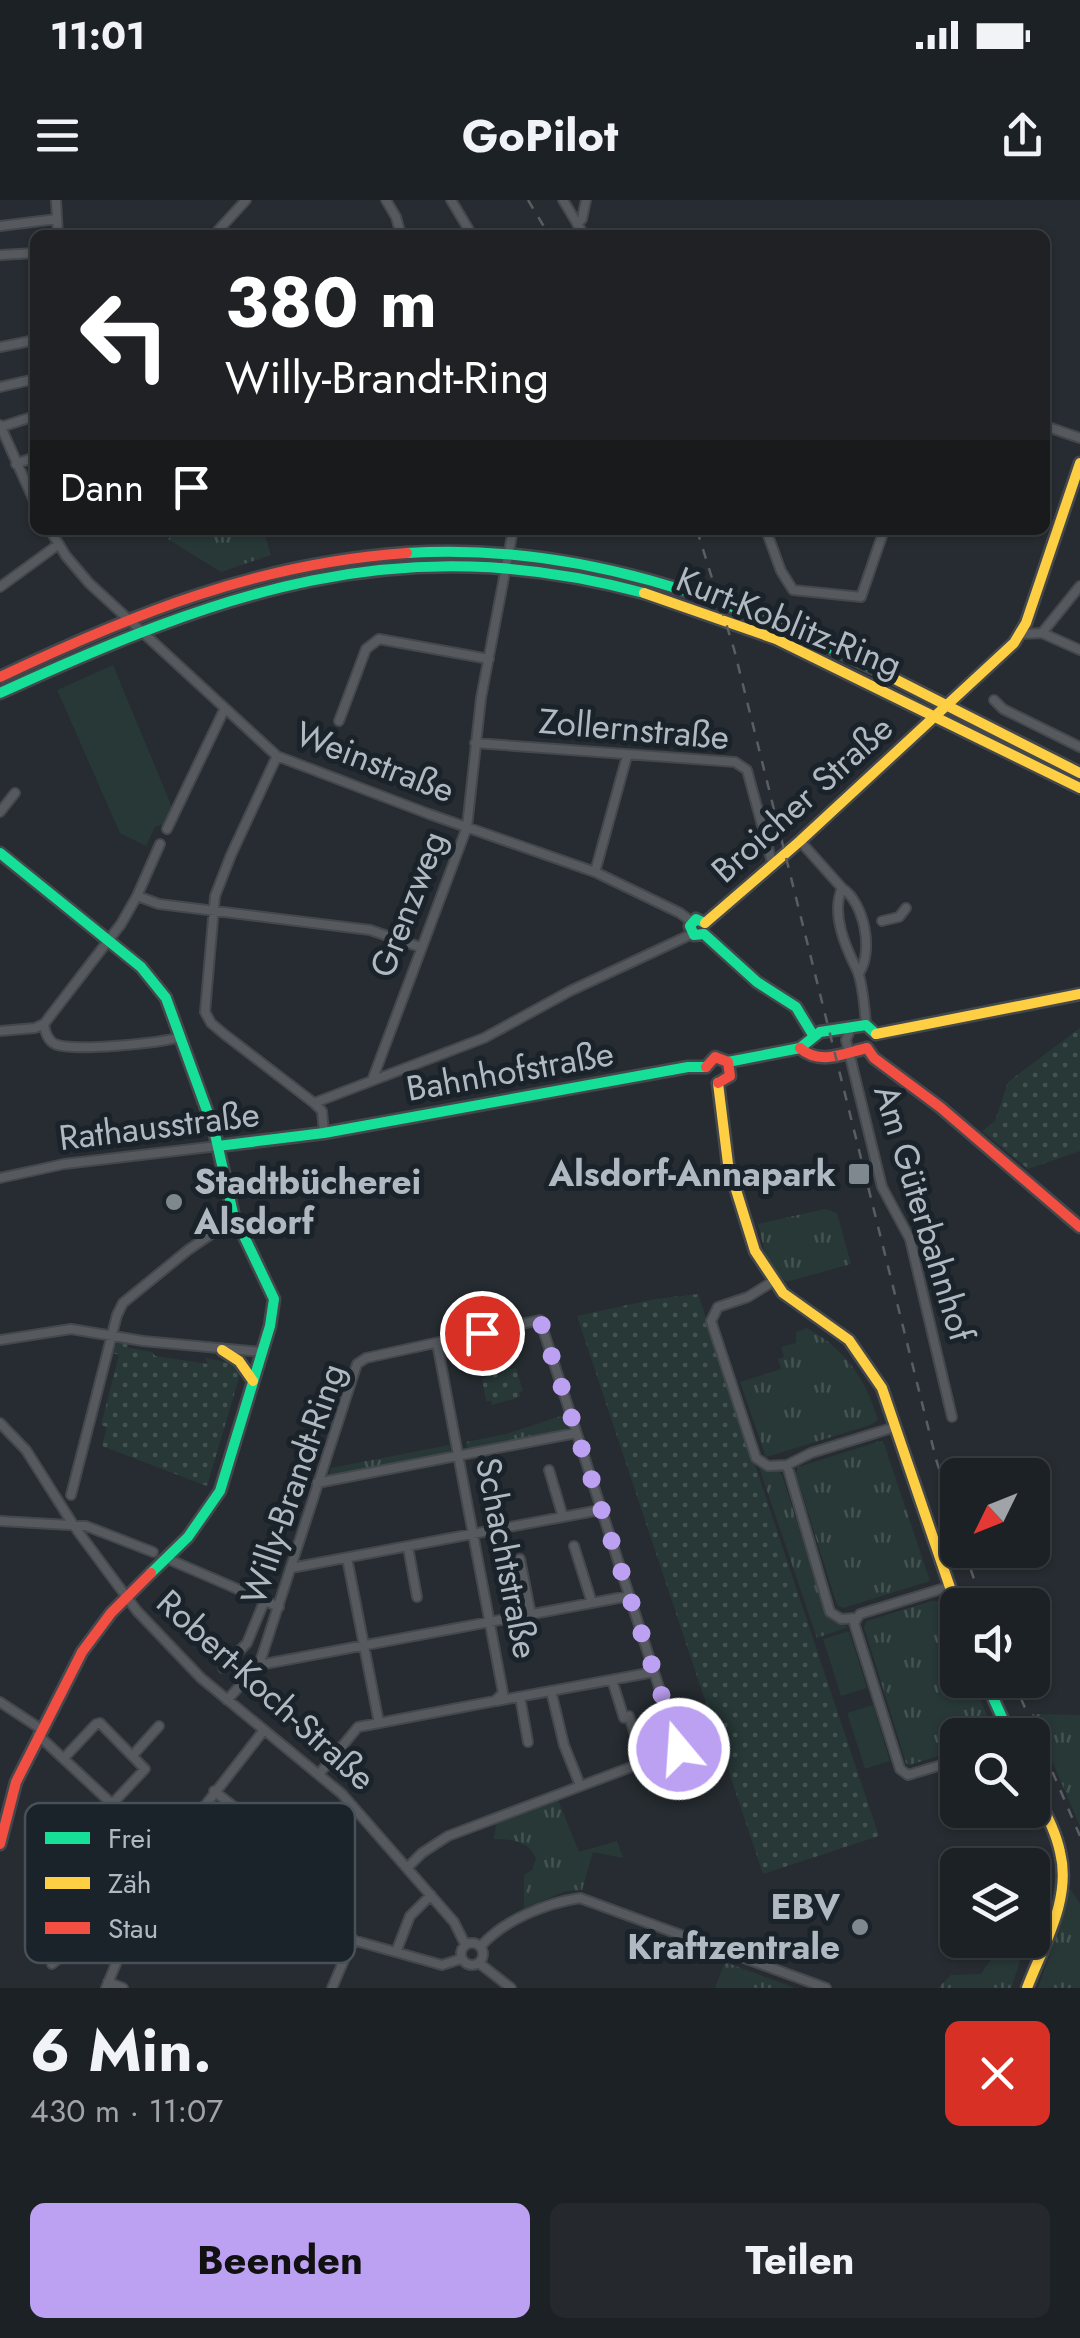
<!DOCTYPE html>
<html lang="de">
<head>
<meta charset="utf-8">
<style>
  body { margin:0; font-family:Jost,sans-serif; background:#25292d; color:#f1f3f6; height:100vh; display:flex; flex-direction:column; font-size:38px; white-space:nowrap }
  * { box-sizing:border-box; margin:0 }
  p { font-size:32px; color:#a0a3a7 }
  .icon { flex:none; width:55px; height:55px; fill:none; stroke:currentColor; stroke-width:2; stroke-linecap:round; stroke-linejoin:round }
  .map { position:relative; height:1788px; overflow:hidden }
  .sheet { display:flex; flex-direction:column; background:#1c2125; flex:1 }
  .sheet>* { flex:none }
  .banner { position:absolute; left:30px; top:30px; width:1020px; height:305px; border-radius:15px; box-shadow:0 2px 8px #0004,0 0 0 2px #3a3e42; background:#202124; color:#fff; overflow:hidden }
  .needle { width:65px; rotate:227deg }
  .tools { position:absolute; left:940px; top:1258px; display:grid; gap:20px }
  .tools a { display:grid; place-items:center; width:110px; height:110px; border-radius:15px; background:#1c2125; box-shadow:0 2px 8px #0004,0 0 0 2px #3a3e42; font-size:50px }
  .pin { position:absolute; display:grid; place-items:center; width:85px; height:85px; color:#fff; margin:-42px; border:5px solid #fff; border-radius:50%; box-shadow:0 2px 10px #0007 }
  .me { position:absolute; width:110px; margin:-55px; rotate:342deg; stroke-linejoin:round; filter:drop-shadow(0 0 8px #0008) }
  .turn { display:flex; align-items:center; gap:35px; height:210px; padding:0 30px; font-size:45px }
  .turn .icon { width:130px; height:130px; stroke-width:2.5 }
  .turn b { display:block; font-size:70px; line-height:85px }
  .then { display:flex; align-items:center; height:95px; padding:0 30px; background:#0003; gap:20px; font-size:38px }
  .round { display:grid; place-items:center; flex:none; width:105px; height:105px; border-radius:15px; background:#25292d }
  .summary { display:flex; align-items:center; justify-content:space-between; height:170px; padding:0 30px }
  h1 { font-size:60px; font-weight:700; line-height:75px }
  .button { display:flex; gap:20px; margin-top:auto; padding:20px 30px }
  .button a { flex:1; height:115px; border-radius:15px; background:#bca0f2; color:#111; font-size:40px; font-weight:700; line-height:115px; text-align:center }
  .button a+a { background:#25292d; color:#f1f3f6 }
  .status { display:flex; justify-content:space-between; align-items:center; height:70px; padding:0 50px; background:#1c2125; direction:ltr }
  .status svg { height:28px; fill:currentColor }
  header { display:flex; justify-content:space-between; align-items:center; height:130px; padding:0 30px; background:#1c2125; font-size:45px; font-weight:700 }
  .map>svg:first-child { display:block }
</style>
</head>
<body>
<div class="status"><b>11:01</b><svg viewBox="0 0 49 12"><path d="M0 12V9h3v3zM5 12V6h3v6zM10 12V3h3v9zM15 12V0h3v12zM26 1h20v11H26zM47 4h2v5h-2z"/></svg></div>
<header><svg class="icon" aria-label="menu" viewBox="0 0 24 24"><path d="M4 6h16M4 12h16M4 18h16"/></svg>GoPilot<svg class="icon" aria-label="share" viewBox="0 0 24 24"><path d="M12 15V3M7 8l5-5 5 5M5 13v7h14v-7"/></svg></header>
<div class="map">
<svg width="1080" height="1788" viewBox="0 0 1080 1788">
  <defs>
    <pattern id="grass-tufts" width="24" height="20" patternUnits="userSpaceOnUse" patternTransform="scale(2.5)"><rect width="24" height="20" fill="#273837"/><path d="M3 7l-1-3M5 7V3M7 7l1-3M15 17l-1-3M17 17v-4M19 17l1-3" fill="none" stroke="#445352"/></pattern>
    <pattern id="park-dots" width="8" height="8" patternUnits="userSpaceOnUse" patternTransform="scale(2.5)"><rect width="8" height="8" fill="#273837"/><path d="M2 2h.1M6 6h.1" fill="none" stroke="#445352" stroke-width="1.8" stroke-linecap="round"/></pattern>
  </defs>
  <rect width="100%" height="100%" fill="#262c31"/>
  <path fill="url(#grass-tufts)" d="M179 330H263L271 355 221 372 168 339Z
    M825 1009 837 1013 851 1064 786 1082 767 1061 758 1024Z
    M807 1128C846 1150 865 1178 878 1220L870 1225 766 1257 740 1182 781 1169 778 1159 784 1157 781 1147 796 1143V1132Z
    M564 1215 569 1231 467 1251 466 1242 506 1234Z
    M881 1241 884 1244 930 1381 843 1408 837 1405 796 1274 798 1267Z
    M449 1245 451 1254 328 1278 331 1268Z
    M759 1267 777 1270 782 1275 826 1414 848 1427 817 1438Z
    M932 1401H938L957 1447 958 1480H972L995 1535H958L957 1550 909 1565 906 1563 864 1427 867 1421Z
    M1032 1514 1080 1515V1626Z
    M558 1600 579 1652 617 1641 623 1658 593 1652 582 1690 566 1691 524 1708V1675L532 1670 536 1659C530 1641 510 1639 494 1639L496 1623Z
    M1044 1650 1047 1688 1033 1731 1032 1665H1002L1014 1659 1016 1662 1022 1661V1656Z
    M1071 1690 1080 1704V1788H1038L1057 1734 1054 1732 1067 1691Z
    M1023 1740H1027L1011 1788H938L951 1775 981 1774 992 1758 1016 1753Z
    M725 1762 795 1788H715Z"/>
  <path fill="url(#park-dots)" d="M1080 828V951L1028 969 982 931 995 921 1008 882Z
    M698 1094 879 1636 763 1674 577 1116 655 1099Z
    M118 1142H126L129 1148 152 1152 155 1156 208 1164 205 1158 227 1162 238 1169 239 1178 207 1286 102 1246 107 1227 101 1225 119 1155 113 1153Z
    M510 1165 511 1169 516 1168 523 1191 519 1192 520 1197 492 1205 491 1201H486L482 1179 486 1177V1173Z"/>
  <path fill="#273837" d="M113 465 172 607 167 623 155 627 146 646 120 633 57 490Z
    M849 1431 867 1488 841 1496 823 1439Z
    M873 1505 890 1561 865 1569 847 1513Z"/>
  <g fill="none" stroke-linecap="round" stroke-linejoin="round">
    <g stroke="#44484c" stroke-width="12">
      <path id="street" d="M56 0 58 35
        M386 0 396 17 401 35
        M451 0 472 35
        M563 0 584 35
        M577 24 582 19 586 0
        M0 26 57 19
        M214 35 246 0
        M0 55 35 53
        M0 147 35 140
        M0 187 35 179
        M0 225 35 303
        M1045 226 1080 238
        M1 227 35 216
        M16 264 35 257
        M50 330 66 356 89 383 277 556 429 614 595 672 680 713 692 722
        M766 330 781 371 793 390 861 397 884 330
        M0 387 59 344
        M1042 433 1080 386
        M1021 434 1042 433 1080 450
        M994 500 1003 509 1080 547
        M339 521 366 449 379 439 489 459
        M475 543 735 562 747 570 773 666
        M277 556 231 655 215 696 205 812 211 823 224 834 314 903 322 911 324 933
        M0 612 15 593
        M167 629 225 508
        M800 641 842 688C831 714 845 746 857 770 862 781 865 812 866 825
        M595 672 627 556
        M842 688C864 702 874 751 859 773
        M137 696 159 704 370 730 420 747
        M882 721 899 717 906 708
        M44 824C45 832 47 840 55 844 73 852 160 843 181 837
        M851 827 846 840 882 987 910 1039 952 1217
        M0 831 35 828 44 824 121 724 137 696 160 644
        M373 878 467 627 481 498 513 330
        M314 903 484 838 570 791 692 734
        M0 978 64 964 218 946
        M772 1082 748 1097 718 1107 711 1121 756 1258 768 1266 787 1265 811 1253 895 1227
        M0 1140 71 1129 143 1141 261 1152
        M0 1223 26 1250 74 1326 137 1411 201 1478 342 1594 454 1722 465 1744
        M787 1265 830 1412 841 1419 856 1418
        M549 1270 563 1317
        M317 1283 576 1233
        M71 1295 117 1115 123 1103 188 1050 235 1018
        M0 1321 86 1326 153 1352
        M574 1346 592 1403
        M408 1347 417 1397
        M347 1358 379 1523
        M168 1359 279 1407
        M520 1359 531 1415
        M291 1368 600 1310
        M948 1387 860 1414 854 1423 900 1569 908 1575 958 1560
        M259 1465 629 1396
        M223 1468 247 1443 264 1402
        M612 1480 624 1518 629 1516 634 1532
        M551 1491 564 1545 580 1585
        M520 1497 528 1542
        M227 1500 259 1465 357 1164 366 1158 540 1120 679 1549 448 1636 422 1653 408 1667
        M496 1501 654 1472
        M0 1502 41 1529
        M38 1535 154 1643 221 1684 324 1732 442 1765 461 1759
        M133 1555 159 1526
        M64 1558 96 1524 100 1523 145 1569 113 1603
        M319 1574 358 1527 495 1501 503 1493 437 1143
        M214 1591 293 1653 297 1648
        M58 1656 126 1733
        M461 1754a11 11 0 1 1 22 0a11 11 0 1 1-22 0Z
        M481 1746C504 1720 546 1703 580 1698L826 1788
        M396 1752 410 1716 431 1695
        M479 1763 511 1788
        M52 1764 108 1716
        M108 1782 123 1788
        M106 1788 154 1671 264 1530
        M332 1788 353 1739"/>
    </g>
    <g stroke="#44484c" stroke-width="15">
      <path id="fast" d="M407 353C575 342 731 398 879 471
        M0 493C221 392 398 327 644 393
        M0 653 141 767 166 798 214 930 233 1013 274 1099 270 1126 220 1291 188 1337 151 1373
        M704 734 757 782 796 807 813 835
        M704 734 694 735 690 726 696 719 705 723
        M728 862 800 848 820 832 866 825 876 834
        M218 946 324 933 688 867H706
        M985 1480 1010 1535"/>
    </g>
    <g stroke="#44484c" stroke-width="15">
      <path id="slow" d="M644 393 776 439 1080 588
        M879 471 1080 573
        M705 723 800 641 1014 443 1026 423 1080 263
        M876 834 1080 794
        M718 883 728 964 755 1051 783 1093 849 1140 882 1188 958 1411
        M222 1150 239 1161 253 1181
        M1027 1788C1043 1746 1072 1699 1060 1652 1055 1628 1042 1607 1032 1586"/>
    </g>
    <g stroke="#44484c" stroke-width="15">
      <path id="jam" d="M0 477C133 414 258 363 407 353
        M800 848C820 866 844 853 867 848
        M867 848 874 858 940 907 1080 1027
        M706 867 715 857 728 862
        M718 883 730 876 728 862
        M0 1644 16 1582 82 1452 111 1413 151 1373"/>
    </g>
    <use href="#street" stroke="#565a5f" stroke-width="8"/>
    <use href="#fast" stroke="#16e098" stroke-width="10"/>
    <use href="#slow" stroke="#ffcf43" stroke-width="10"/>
    <use href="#jam" stroke="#f24e42" stroke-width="10"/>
    <path stroke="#5a5e62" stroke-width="2.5" stroke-dasharray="10 10" stroke-linecap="butt" d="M528 0 549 35
      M697 330 734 449 936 1259 958 1331
      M964 1350 983 1405
      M1013 1480 1080 1636"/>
  </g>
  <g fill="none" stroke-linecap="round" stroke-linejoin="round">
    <path stroke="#bca0f2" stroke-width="18" stroke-dasharray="0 32.4" d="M482 1133 540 1120 679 1549"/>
  </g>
  <g fill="#80888f" stroke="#1b232a" stroke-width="4">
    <rect x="847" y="962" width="24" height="24" rx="5"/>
    <circle cx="174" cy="1002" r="10"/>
    <circle cx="860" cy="1727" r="10"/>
  </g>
  <g text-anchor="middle" stroke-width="10" stroke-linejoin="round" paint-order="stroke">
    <g font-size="35" fill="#b0b9c2" stroke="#1b232a">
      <text transform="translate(789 422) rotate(22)" y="12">Kurt-Koblitz-Ring</text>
      <text transform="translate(634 529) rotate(5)" y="12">Zollernstraße</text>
      <text transform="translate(375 562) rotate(21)" y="12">Weinstraße</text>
      <text transform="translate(802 599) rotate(-42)" y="12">Broicher Straße</text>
      <text transform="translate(408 704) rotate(-69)" y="12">Grenzweg</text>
      <text transform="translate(510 871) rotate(-10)" y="12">Bahnhofstraße</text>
      <text transform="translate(159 926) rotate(-7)" y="12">Rathausstraße</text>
      <text transform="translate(924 1013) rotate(73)" y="12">Am Güterbahnhof</text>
      <text transform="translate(293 1284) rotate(-71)" y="12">Willy-Brandt-Ring</text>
      <text transform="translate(507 1358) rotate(79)" y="12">Schachtstraße</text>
      <text transform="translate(266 1490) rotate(42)" y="12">Robert-Koch-Straße</text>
    </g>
    <g font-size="35" font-weight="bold" fill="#b0b9c2" stroke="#1b232a" text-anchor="end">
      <text x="836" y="986">Alsdorf-Annapark</text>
      <text x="194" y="994" text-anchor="start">Stadtbücherei<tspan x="194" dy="40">Alsdorf</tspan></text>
      <text x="840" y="1719">EBV<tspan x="840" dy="40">Kraftzentrale</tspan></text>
    </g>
  </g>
  <rect x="25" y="1603" width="330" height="160" rx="15" fill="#1b232a" stroke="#485058" stroke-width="2.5"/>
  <rect x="45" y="1632" width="45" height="12" fill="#16e098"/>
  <rect x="45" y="1677" width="45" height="12" fill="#ffcf43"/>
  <rect x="45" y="1722" width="45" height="12" fill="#f24e42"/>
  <g font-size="28" fill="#b0b9c2">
    <text x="108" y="1648">Frei</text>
    <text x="108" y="1693">Zäh</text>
    <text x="108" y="1738">Stau</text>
  </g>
</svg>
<div class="tools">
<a><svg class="needle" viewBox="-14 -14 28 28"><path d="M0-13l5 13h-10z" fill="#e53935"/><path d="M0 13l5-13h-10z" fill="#a0a3a7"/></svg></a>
<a><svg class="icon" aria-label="sound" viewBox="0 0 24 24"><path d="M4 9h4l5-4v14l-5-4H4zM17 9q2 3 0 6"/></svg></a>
<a><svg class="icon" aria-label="search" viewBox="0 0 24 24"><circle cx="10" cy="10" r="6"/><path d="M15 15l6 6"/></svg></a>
<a><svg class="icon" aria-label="layers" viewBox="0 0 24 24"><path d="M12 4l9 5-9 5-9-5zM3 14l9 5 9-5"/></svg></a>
</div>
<div class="pin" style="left:482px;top:1133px;background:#d93025"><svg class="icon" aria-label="arrive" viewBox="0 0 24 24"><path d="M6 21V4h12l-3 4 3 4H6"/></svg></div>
<svg class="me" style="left:679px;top:1549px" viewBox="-20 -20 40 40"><circle r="17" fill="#bca0f2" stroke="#fff" stroke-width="3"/><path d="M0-11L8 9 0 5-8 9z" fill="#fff"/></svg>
<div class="banner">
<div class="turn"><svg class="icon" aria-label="left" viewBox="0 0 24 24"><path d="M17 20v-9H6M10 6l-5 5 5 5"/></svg><div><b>380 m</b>Willy-Brandt-Ring</div></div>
<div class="then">Dann<svg class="icon" aria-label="arrive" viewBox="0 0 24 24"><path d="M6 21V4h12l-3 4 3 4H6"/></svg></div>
</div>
</div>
<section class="sheet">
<div class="summary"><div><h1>6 Min.</h1><p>430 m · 11:07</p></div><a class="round" style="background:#d93025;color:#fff"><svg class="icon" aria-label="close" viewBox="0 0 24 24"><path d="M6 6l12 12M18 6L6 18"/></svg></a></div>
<div class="button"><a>Beenden</a><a>Teilen</a></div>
</section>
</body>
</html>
